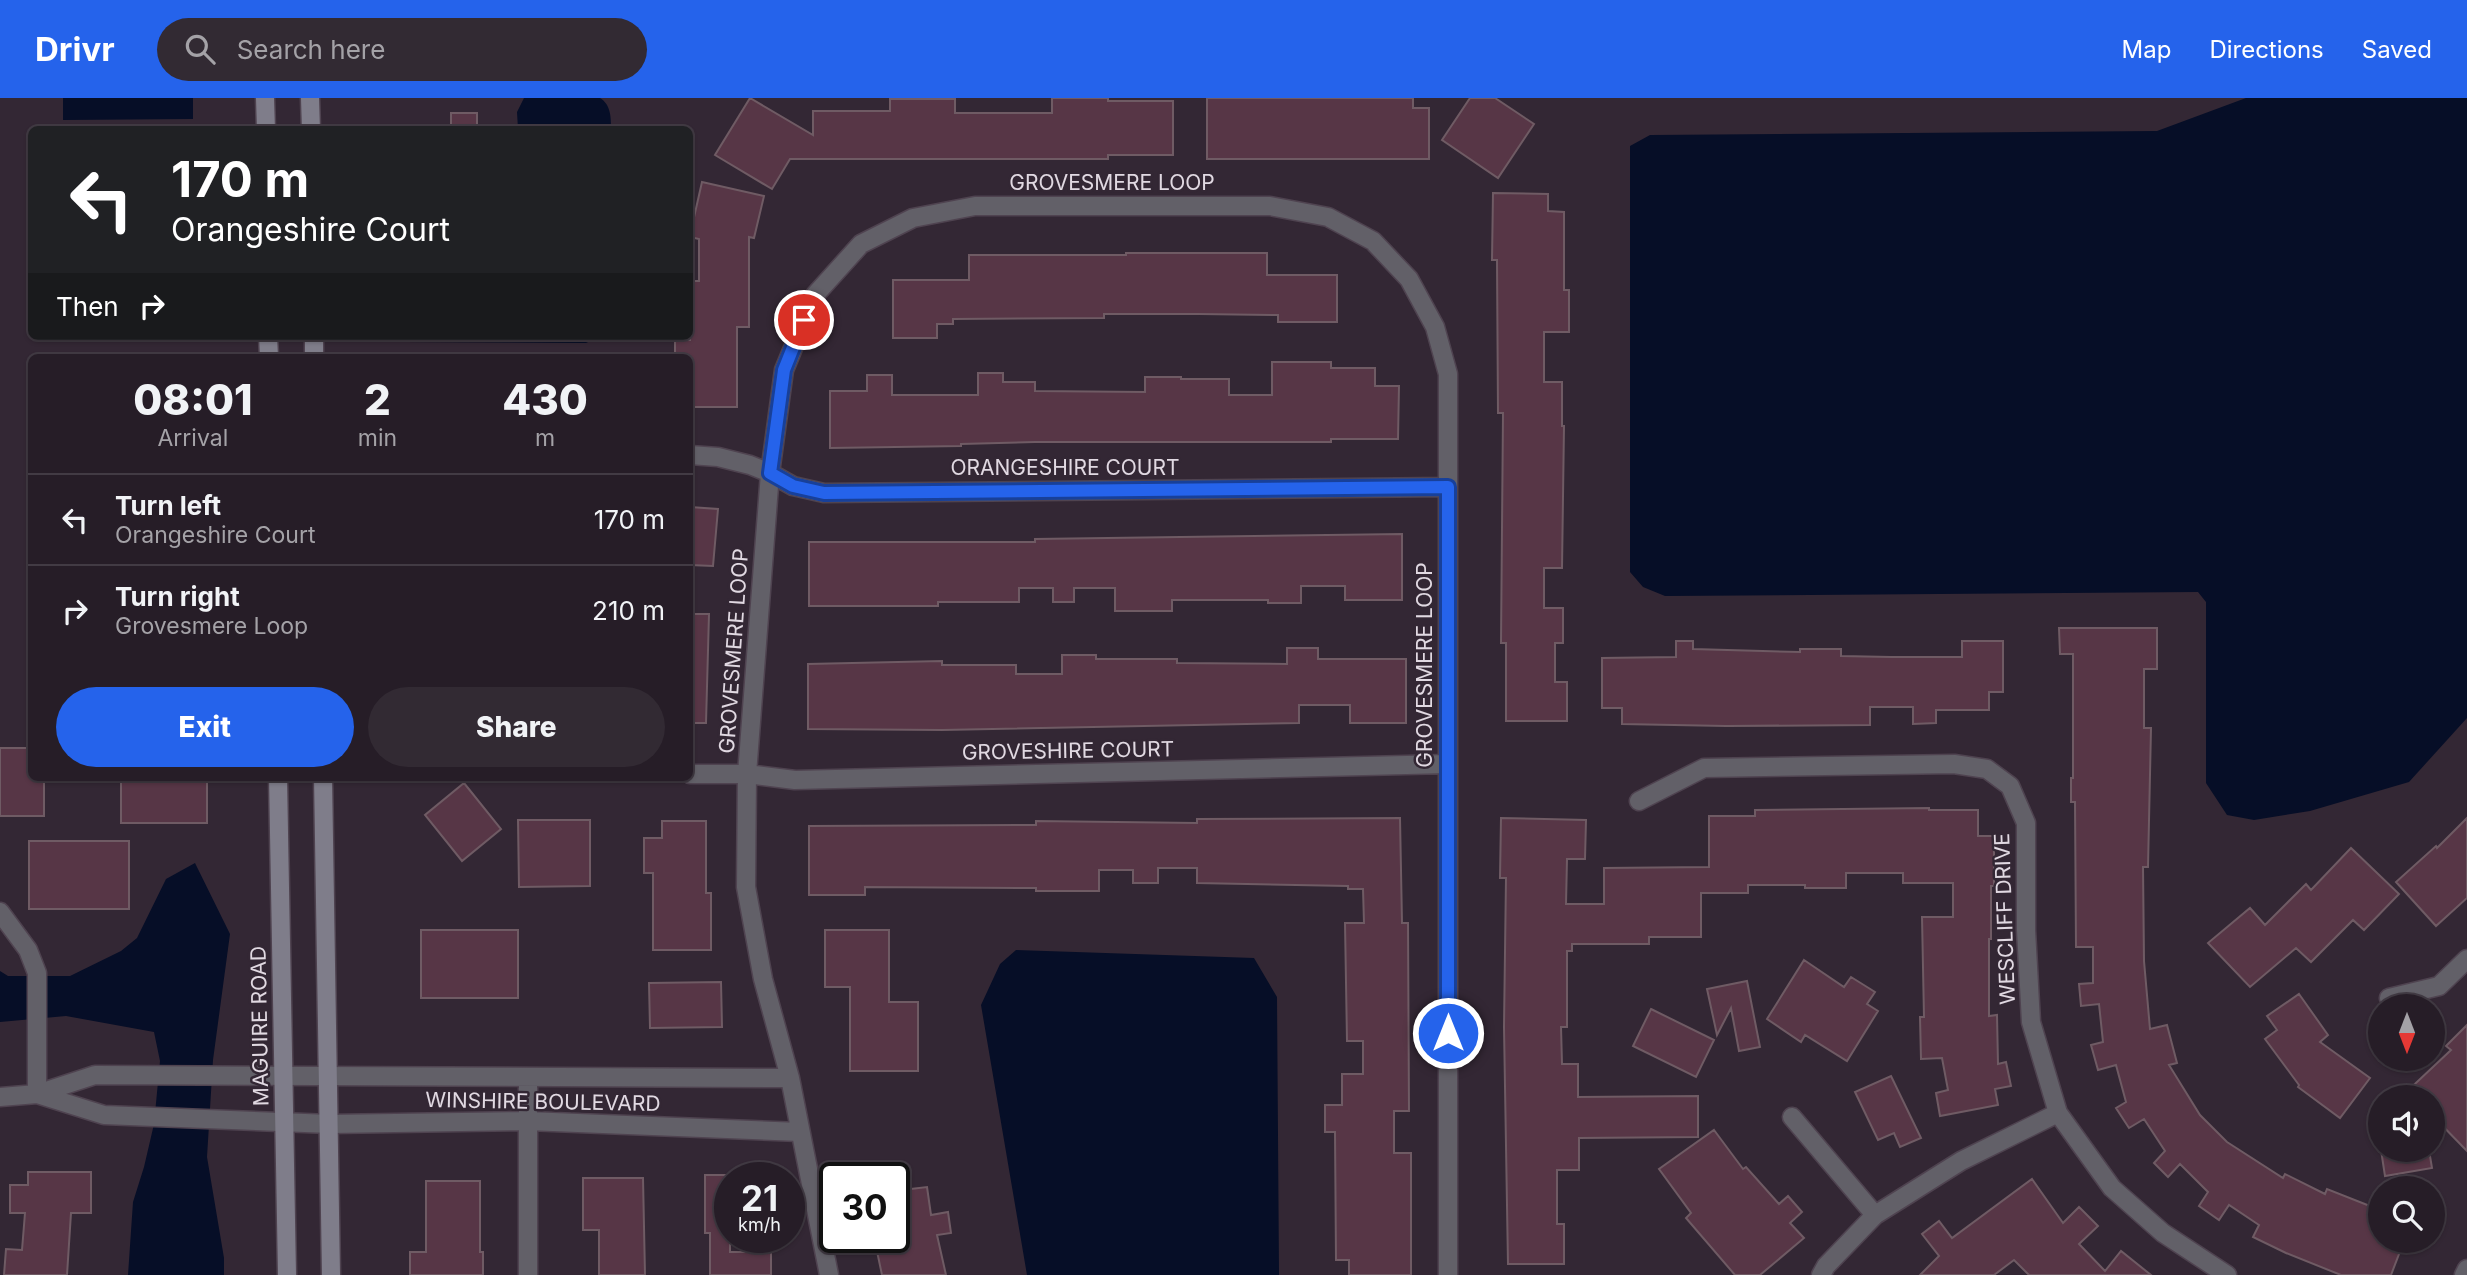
<!DOCTYPE html>
<html lang="en">
<head>
<meta charset="utf-8">
<style>
  body { margin:0; font-family:Inter,sans-serif; background:#322a33; color:#f1f3f6; height:100vh; display:flex; flex-direction:column; font-size:26px; white-space:nowrap }
  * { box-sizing:border-box; margin:0 }
  p { font-size:23px; color:#a4a2a7 }
  .icon { flex:none; width:38px; height:38px; fill:none; stroke:currentColor; stroke-width:2; stroke-linecap:round; stroke-linejoin:round }
  .map { position:relative; flex:1; overflow:hidden }
  .panel { position:absolute; left:28px; top:256px; width:665px; height:427px; display:flex; flex-direction:column; background:#261d27; border-radius:10px; box-shadow:0 2px 5px #0004,0 0 0 2px #423b44 }
  .panel>* { flex:none }
  .top-card { position:absolute; left:28px; top:28px; width:665px; height:214px; border-radius:10px; box-shadow:0 2px 5px #0004,0 0 0 2px #423b44; background:#202124; color:#fff; overflow:hidden }
  .needle { width:46px; rotate:180deg }
  .controls { position:absolute; left:2368px; top:896px; display:grid; gap:14px }
  .controls a { display:grid; place-items:center; width:77px; height:77px; border-radius:50%; background:#261d27; box-shadow:0 2px 5px #0004,0 0 0 2px #423b44; font-size:35px }
  .speed { position:absolute; left:714px; top:1064px; display:flex; gap:14px; font-size:35px; font-weight:700; text-align:center }
  .speed>* { display:grid; place-content:center; width:91px; height:91px; border-radius:50%; background:#261d27; box-shadow:0 2px 5px #0004,0 0 0 2px #423b44; line-height:1 }
  .speed small { font-size:18px; font-weight:400 }
  .speed .limit { border:4px solid #111; border-radius:10px; background:#fff; color:#111 }
  .pin { position:absolute; display:grid; place-items:center; width:60px; height:60px; color:#fff; margin:-30px; border:4px solid #fff; border-radius:50%; box-shadow:0 2px 7px #0007 }
  .me { position:absolute; width:77px; margin:-38px; rotate:0deg; stroke-linejoin:round; filter:drop-shadow(0 0 5px #0008) }
  .turn { display:flex; align-items:center; gap:24px; height:147px; padding:0 28px; font-size:32px }
  .turn .icon { width:91px; height:91px; stroke-width:2.5 }
  .turn b { display:block; font-size:49px; line-height:60px }
  .then { display:flex; align-items:center; height:66px; padding:0 28px; background:#0003; gap:14px; font-size:26px }
  .eta { display:flex; justify-content:space-evenly; align-items:center; height:119px; text-align:center }
  .eta b { font-size:42px; font-weight:800; line-height:49px }
  .cta { display:flex; gap:14px; margin-top:auto; padding:14px 28px }
  .cta a { flex:1; height:80px; border-radius:42px; background:#2563eb; color:#fff; font-size:28px; font-weight:800; line-height:80px; text-align:center }
  .cta a+a { background:#322a33; color:#f1f3f6 }
  ul { padding:0; list-style:none }
  li { display:flex; align-items:center; gap:21px; height:91px; padding:0 28px; border-top:2px solid #423b44 }
  li div { flex:1 }
  li b { display:block; font-size:26px }
  li em { font-style:normal }
  header { display:flex; align-items:center; gap:42px; box-sizing:border-box; height:98px; padding:0 35px; background:#2563eb; color:#fff }
  header strong { font-size:33px }
  nav { display:flex; gap:38px; margin-inline-start:auto; font-size:24px }
  .search { width:490px; height:63px; background:#322a33; display:flex; align-items:center; gap:18px; box-sizing:border-box; padding:0 24px; border-radius:38px; color:#a4a2a7; font-size:26px }
  .map>svg:first-child { display:block }
</style>
</head>
<body>
<header>
<strong>Drivr</strong>
<div class="search"><svg class="icon" aria-label="search" viewBox="0 0 24 24"><circle cx="10" cy="10" r="6"/><path d="M15 15l6 6"/></svg>Search here</div>
<nav><a>Map</a><a>Directions</a><a>Saved</a></nav>
</header>
<div class="map">
<svg width="2467" height="1177" viewBox="0 0 2467 1177">
  <rect width="100%" height="100%" fill="#332734"/>
  <path fill="#060e27" d="M63 0H193V21L63 22Z
    M524 0H600C611 7 611 19 611 31H518L517 14Z
    M2246 0H2467V620L2409 684 2310 713 2254 722 2227 717 2206 685V504L2198 494 1665 498 1643 489 1630 474V48L1650 37 2157 33Z
    M395 238H600L586 245 404 244Z
    M195 765 230 836 213 962 207 1059 224 1160V1177H128L133 1104 144 1069 154 1026 160 963 154 934 66 918 0 924V873L8 878H70L121 853 137 840 166 781Z
    M1016 852 1254 860 1277 899 1279 1177H1027L981 907 1000 866Z"/>
  <path fill="#573646" stroke="#6f5b64" stroke-width="2" d="M750 0 813 37V13H890V1H955V15H1052V0H1108V3H1173V57H1108V61H790L772 91 715 57Z
    M1207 0H1413V10H1429V61H1207Z
    M1470 0H1495L1534 26 1498 80 1442 42Z
    M451 15H477V32H451Z
    M702 84 764 98 754 140 749 139V229H737V309H690V259H675V242H690V183H699V141L690 139V137Z
    M1493 95 1548 96V113L1564 114V192H1569V234H1544V284H1562V328H1564L1562 470H1544V510H1563V545H1555V584H1567V623H1506V545H1501L1503 315H1498L1497 162H1492Z
    M1126 155H1267V177H1337V224H1278V217L1199 216H1104V220L953 221V226H937V240H893V182H969V157H1126Z
    M1272 264H1331V270H1375V288H1399L1398 341H1331V344H1035L961 346V348L830 350V293H867V277H892V297H978V275H1003V284H1035V293L1145 294V279H1181V281H1229V297H1272Z
    M690 409 718 411 713 468 690 467Z
    M1402 436V502H1345V488H1301V505H1268V502H1172V513H1115V490H1074V504H1053V490H1019V504H938V508H809V444H1035V441Z
    M690 516H709L706 625H690Z
    M2059 530H2157V571H2144V630H2151L2148 769H2143L2144 863 2150 931 2167 927 2177 965 2169 967 2200 1017 2227 1044 2283 1080 2285 1076 2325 1096 2327 1091 2380 1112V1143H2404L2391 1177H2341L2286 1155 2253 1139 2259 1127 2229 1107 2219 1122 2199 1108 2208 1094 2180 1066 2168 1079 2154 1065 2165 1053 2144 1021 2129 1030 2116 1010 2126 1004 2116 967 2098 972 2091 947 2103 944 2099 906 2081 908 2079 886 2093 885V849H2076L2075 704H2071V680H2073V556H2060Z
    M1676 543H1693V551L1800 554V551H1841V558L1891 559H1962V543H2003V594H1989V612H1936V625L1913 626V609H1870V627L1726 628 1622 626V610H1602V560L1676 559Z
    M1287 550H1318V561H1406V625H1350V607H1299V625L942 632 808 631V566L942 563V567H1016V576H1062V557H1096V561H1177V565L1287 566Z
    M0 650H32V679H44V718H0Z
    M121 679H207V725H121Z
    M464 685 501 731 462 763 425 717Z
    M1929 710V712H1978V738H1994V788H1991V841H1989V918L1997 917 1998 966 2006 964 2011 988 1995 991 1998 1007 1940 1018 1936 995 1948 992 1942 960 1921 961 1920 919H1924L1922 819H1953V785H1903V775H1846V790H1805V787H1748V795H1701V839H1649V846H1572V853H1567V929H1561L1562 966H1578V999L1698 998V1039L1579 1040V1072H1557V1126H1564V1166H1508L1504 929 1506 780H1500L1501 720 1586 722 1585 761H1567L1566 806H1604V770L1709 769V718H1755V712Z
    M1400 720 1402 825H1408L1409 1013H1394V1055H1411V1177H1349V1162H1336L1335 1034H1325V1007H1342V976H1363V943H1347L1345 825H1364L1363 791H1348V788L1197 785V770H1158V785H1133V772H1099V793H1036V790L865 789V797H809V728L1036 727V723L1197 725V721Z
    M2467 720V800L2436 828 2396 784 2436 748 2437 750Z
    M518 722H590V788L519 789Z
    M662 723H706V795H711V852H653V775H644V740H662Z
    M29 743H129V811H29Z
    M2351 750 2399 796 2364 832 2353 822 2311 864 2296 850 2250 889 2208 845 2250 810 2265 827 2306 786 2311 792Z
    M421 832H518V900H421Z
    M825 832H889V904H918V973H850V889H825Z
    M1804 862 1844 889 1851 879 1875 894 1867 906 1878 913 1847 963 1805 937 1801 944 1767 921Z
    M1747 883 1760 949 1739 953 1731 910 1717 937 1707 891Z
    M721 884 722 929 650 930 649 885Z
    M2299 896 2328 937 2320 944 2370 980 2340 1020 2298 989 2299 987 2265 941 2277 932 2267 918Z
    M1651 911 1714 942 1696 979 1633 948Z
    M2467 927V1053L2432 1017V999H2401L2451 952 2446 948Z
    M1891 978 1921 1040 1900 1049 1894 1035 1878 1042 1855 994Z
    M1714 1032 1743 1071 1746 1069 1779 1106 1788 1098 1802 1114 1790 1125 1804 1140 1760 1177H1735L1686 1120 1691 1115 1659 1071Z
    M2381 1052H2429L2432 1070 2385 1078Z
    M28 1074H91V1115H71L67 1177H4L6 1151 22 1152 25 1115H10V1087H28Z
    M705 1077H730V1154H771V1177H710V1135H705Z
    M583 1080H643L645 1177H599V1132H583Z
    M2032 1081 2063 1125 2079 1109 2098 1128 2079 1146 2105 1173 2121 1153 2151 1177H2029L2014 1162 1994 1177H1920L1939 1158 1922 1136 1939 1123 1952 1140Z
    M426 1083H480V1154H483V1177H410V1154H426Z
    M927 1089 931 1117 948 1114 951 1135 937 1137 946 1177H882L874 1139H894V1093Z"/>
  <g fill="none" stroke-linecap="round" stroke-linejoin="round">
    <g stroke="#4f4350" stroke-width="21">
      <path id="street" d="M690 357 718 359 750 367 770 375 793 388 824 395 1448 389
        M690 676H747L795 682 1448 666
        M1639 703 1704 670 1954 666 1987 671 2010 688 2026 725V832L2031 924 2058 1015 2112 1090 2163 1135 2227 1177
        M0 814 28 852 37 875V996
        M2389 900 2439 888 2467 861
        M528 980V1177
        M37 996 104 1017 330 1026 528 1023 800 1034
        M0 999 37 996 95 977 790 980
        M1792 1019 1875 1117
        M829 1177 790 980 763 881 746 789 747 676 770 375 784 272 815 197 861 146 913 120 975 108H1270L1328 119 1373 143 1409 181 1435 229 1448 276V1177
        M1821 1177 1826 1168 1875 1117 1961 1063 2058 1015
        M2464 1177 2467 1171"/>
    </g>
    <g stroke="#4f4350" stroke-width="21">
      <path id="secondary" d="M265 0 266 32
        M310 0 311 32
        M268 238 269 259
        M314 238V259
        M278 679 287 1177
        M323 679 331 1177"/>
    </g>
    <use href="#street" stroke="#626068" stroke-width="18"/>
    <use href="#secondary" stroke="#7f7d8a" stroke-width="18"/>
  </g>
  <g fill="none" stroke-linecap="round" stroke-linejoin="round">
    <g stroke="#184099" stroke-width="18">
      <path id="route" d="M804 222 784 272 770 375 793 388 824 395 1448 389V935"/>
    </g>
    <use href="#route" stroke="#2563eb" stroke-width="12"/>
  </g>
  <g text-anchor="middle" stroke-width="5" stroke-linejoin="round" paint-order="stroke">
    <g font-size="21" fill="#e1d9e2" stroke="#332734">
      <text x="1112" y="92">GROVESMERE LOOP</text>
      <text x="1065" y="377">ORANGESHIRE COURT</text>
      <text transform="translate(734 553) rotate(-86)" y="7">GROVESMERE LOOP</text>
      <text transform="translate(1425 567) rotate(-90)" y="7">GROVESMERE LOOP</text>
      <text transform="translate(1068 653) rotate(-1)" y="7">GROVESHIRE COURT</text>
      <text transform="translate(2005 821) rotate(-92)" y="7">WESCLIFF DRIVE</text>
      <text transform="translate(260 928) rotate(-91)" y="7">MAGUIRE ROAD</text>
      <text transform="translate(543 1004) rotate(1)" y="7">WINSHIRE BOULEVARD</text>
    </g>
  </g>
</svg>
<div class="controls">
<a><svg class="needle" viewBox="-14 -14 28 28"><path d="M0-13l5 13h-10z" fill="#e53935"/><path d="M0 13l5-13h-10z" fill="#a4a2a7"/></svg></a>
<a><svg class="icon" aria-label="sound" viewBox="0 0 24 24"><path d="M4 9h4l5-4v14l-5-4H4zM17 9q2 3 0 6"/></svg></a>
<a><svg class="icon" aria-label="search" viewBox="0 0 24 24"><circle cx="10" cy="10" r="6"/><path d="M15 15l6 6"/></svg></a>
</div>
<div class="speed"><div>21<small>km/h</small></div><div class="limit">30</div></div>
<div class="pin" style="left:804px;top:222px;background:#d93025"><svg class="icon" aria-label="arrive" viewBox="0 0 24 24"><path d="M6 21V4h12l-3 4 3 4H6"/></svg></div>
<svg class="me" style="left:1448px;top:935px" viewBox="-20 -20 40 40"><circle r="17" fill="#2563eb" stroke="#fff" stroke-width="3"/><path d="M0-11L8 9 0 5-8 9z" fill="#fff"/></svg>
<div class="top-card">
<div class="turn"><svg class="icon" aria-label="left" viewBox="0 0 24 24"><path d="M17 20v-9H6M10 6l-5 5 5 5"/></svg><div><b>170 m</b>Orangeshire Court</div></div>
<div class="then">Then<svg class="icon" aria-label="right" viewBox="0 0 24 24"><path d="M7 20v-9h11M14 6l5 5-5 5"/></svg></div>
</div>
<section class="panel">
<div class="eta">
<div><b>08:01</b><p>Arrival</p></div>
<div><b>2</b><p>min</p></div>
<div><b>430</b><p>m</p></div>
</div>
<ul>
<li><svg class="icon" aria-label="left" viewBox="0 0 24 24"><path d="M17 20v-9H6M10 6l-5 5 5 5"/></svg><div><b>Turn left</b><p>Orangeshire Court</p></div><em>170 m</em></li>
<li><svg class="icon" aria-label="right" viewBox="0 0 24 24"><path d="M7 20v-9h11M14 6l5 5-5 5"/></svg><div><b>Turn right</b><p>Grovesmere Loop</p></div><em>210 m</em></li>
</ul>
<div class="cta"><a>Exit</a><a>Share</a></div>
</section>
</div>
</body>
</html>
